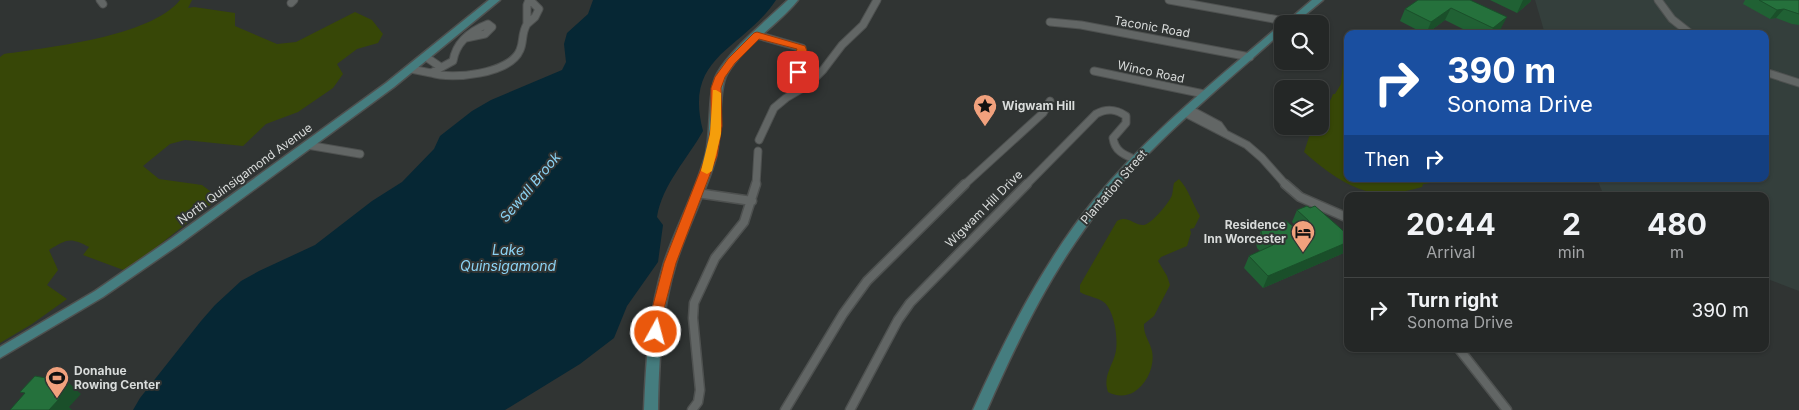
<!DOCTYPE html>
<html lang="en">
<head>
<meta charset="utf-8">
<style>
  body { margin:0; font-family:Inter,sans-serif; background:#2c2f2e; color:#f1f3f6; height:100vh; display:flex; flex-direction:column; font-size:19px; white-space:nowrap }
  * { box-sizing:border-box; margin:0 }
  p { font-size:16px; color:#a3a5a7 }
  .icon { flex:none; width:28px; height:28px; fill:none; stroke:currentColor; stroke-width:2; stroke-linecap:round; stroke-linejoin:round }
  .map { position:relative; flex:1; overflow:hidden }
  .drawer { position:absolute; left:1344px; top:192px; width:425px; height:160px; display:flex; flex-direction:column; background:#242726; border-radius:10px; box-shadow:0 1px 4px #0004,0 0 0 1px #414443 }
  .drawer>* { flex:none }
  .top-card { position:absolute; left:1344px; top:30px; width:425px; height:152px; border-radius:10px; box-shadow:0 1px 4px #0004,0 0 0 1px #414443; background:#1a4fa0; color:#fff; overflow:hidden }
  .fabs { position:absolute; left:1274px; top:15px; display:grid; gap:10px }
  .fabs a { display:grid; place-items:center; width:55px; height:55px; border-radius:10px; background:#242726; box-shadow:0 1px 4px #0004,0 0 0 1px #414443; font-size:25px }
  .pin { position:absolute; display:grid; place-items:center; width:42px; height:42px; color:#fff; margin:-21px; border-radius:10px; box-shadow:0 2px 8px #0006 }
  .me { position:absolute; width:55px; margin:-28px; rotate:7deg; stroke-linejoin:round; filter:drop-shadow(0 0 4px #0008) }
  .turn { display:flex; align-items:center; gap:18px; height:105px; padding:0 20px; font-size:22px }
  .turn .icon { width:65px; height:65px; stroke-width:2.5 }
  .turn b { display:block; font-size:35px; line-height:42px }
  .then { display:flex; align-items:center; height:48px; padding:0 20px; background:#0003; gap:10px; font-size:19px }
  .eta { display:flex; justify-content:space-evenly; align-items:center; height:85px; text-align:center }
  .eta b { font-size:30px; font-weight:700; line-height:35px }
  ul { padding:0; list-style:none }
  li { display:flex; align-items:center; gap:15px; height:65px; padding:0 20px; border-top:1px solid #414443 }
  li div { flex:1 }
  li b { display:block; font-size:19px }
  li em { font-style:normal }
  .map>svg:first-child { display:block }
</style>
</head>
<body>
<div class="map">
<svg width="1799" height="410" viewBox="0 0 1799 410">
  <rect width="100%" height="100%" fill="#303433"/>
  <path fill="#343f3c" d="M1535 0H1799V291L1765 278V196H1604L1597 179H1765V34H1545Z"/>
  <path fill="#374707" d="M180 0H192L188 8 194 7 235 13V26L277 44 296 42 355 12 372 20 383 34 378 43 357 49 337 64 343 74 333 88 298 112 266 124 243 146 185 140 170 144 143 166 159 179 202 185 219 198 126 271 83 255 89 247C70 237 67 239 49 250L58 270 47 285 67 299 32 324 0 343V57L4 54C50 47 150 37 180 0Z
    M1347 60 1348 179H1462L1423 184 1422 187C1407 191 1391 195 1375 193 1349 189 1323 169 1304 152L1309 137 1315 126H1320C1320 105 1327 111 1333 94H1335L1341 84 1343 63Z
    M1179 179C1189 190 1192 203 1200 216L1194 228 1190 229 1191 233 1187 246 1161 257 1158 261 1167 276 1170 285 1154 316 1144 324C1143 334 1150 342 1152 351 1155 366 1147 384 1134 392 1126 397 1115 396 1108 392 1103 377 1111 368 1115 355 1119 342 1115 313 1105 303 1098 297 1088 297 1080 292V285L1117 221C1128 215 1133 225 1143 225 1150 226 1170 202 1172 195 1173 191 1173 187 1174 183Z"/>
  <path fill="#062734" d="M593 0H776C742 51 683 55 703 131 688 158 662 185 657 217L663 225 658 262 627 306 614 338 580 364 505 410H133L140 398 201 321 215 305 241 281 259 271 315 245 372 201 402 182 434 149 440 136 472 111 491 100 562 70 566 62 564 44 567 33 588 14Z"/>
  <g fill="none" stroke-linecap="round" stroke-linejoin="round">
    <g stroke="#4e5150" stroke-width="9">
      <path id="minor-far1" d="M100 0 103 4
        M529 0 527 5V24L535 17 539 9 530 0
        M1169 0 1290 22
        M1658 0 1672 19 1691 34
        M291 3 294 0
        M1050 22 1081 25 1250 57
        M757 35 802 48 796 69 814 78
        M466 38 485 34 492 27 488 24C470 31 456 42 453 61L431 73C452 80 510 74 520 50 524 41 521 34 527 24
        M426 57 439 66
        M411 69 431 73
        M1094 71 1204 94
        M1765 72 1799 83
        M1189 109 1219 125 1224 132
        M1185 113 1247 145 1262 158 1286 185
        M759 140 774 108 786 98 808 85 823 70 842 45 863 25 877 0
        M307 145 360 154
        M756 185 758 151
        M964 185 1043 113 1050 101
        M1026 185 1096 114C1107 108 1116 109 1126 116V123L1113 138C1115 152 1125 155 1136 160"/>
    </g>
    <g stroke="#4e5150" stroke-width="11">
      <path id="minor" d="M1285 184 1300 197 1348 218
        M697 193 752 201
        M1459 349 1507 410
        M692 410 698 402 700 390 693 318 694 303 715 258 744 222 756 184
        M785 410 843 314 867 281 965 184
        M850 410 898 320 910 303 1027 184"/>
    </g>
    <g stroke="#4e5150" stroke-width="3">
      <path id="secondary" d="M489 0H500L394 87 180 244 103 297 0 358V347L95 291 172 238 386 83Z
        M788 0H798C777 26 744 45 727 74 718 90 722 135 716 157 706 193 687 227 676 263 661 311 659 361 658 410H644C646 360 649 311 664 263 676 227 695 193 705 157 712 133 707 92 717 74 729 51 768 19 788 0Z
        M1312 0H1323L1294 24H1284Z
        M1282 25V32C1220 88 1154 140 1102 206 1053 267 1018 339 987 410H973C1006 337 1043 263 1094 200 1148 134 1215 81 1279 26Z"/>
    </g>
    <use href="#minor-far1" stroke="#626665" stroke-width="7"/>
    <use href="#minor" stroke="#626665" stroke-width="8"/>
    <use href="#secondary" fill="#457d7f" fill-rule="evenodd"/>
  </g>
  <path fill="#206134" d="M1470 0 1500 30 1495 34H1473L1445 20 1426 34H1425L1400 21 1405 9Z
    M1490 0H1531L1530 2 1517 13Z
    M1745 0H1799V25L1792 24 1776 18 1770 19 1743 4Z
    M1297 210 1346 252 1263 288 1244 268 1249 256 1260 251 1257 248 1256 243 1261 231 1297 227 1292 222Z"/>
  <path fill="#1a4f2a" d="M1523 0H1531L1530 2 1517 13Z
    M1451 8 1445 20 1426 34 1431 22Z
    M1784 9 1776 18 1770 19 1777 10Z
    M1507 17 1500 30 1495 34H1490L1493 28Z
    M1348 242V250L1346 252 1263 288 1268 276Z
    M68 382 81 394 69 407 72 410H49L54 397Z"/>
  <path fill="#25713c" stroke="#1a4f2a" d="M1418 0H1470L1507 17 1493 28 1451 8 1431 22 1405 9Z
    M1759 0H1799V14L1784 9 1777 10Z
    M1307 206 1310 208 1315 206 1348 235V242L1268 276 1249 256 1273 245 1262 235 1261 231 1285 220 1295 228 1309 221 1297 210Z
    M35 376 68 382 54 397 60 398 49 410H10L25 393 20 392Z"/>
  <path fill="#ea580c" stroke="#983908" d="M757 32 805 46 807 51 801 65 803 72 798 75 791 69 797 49 759 39 735 63 725 77 721 88 722 126 717 156 676 263 665 305 662 332 660 336 656 337 651 336 649 332 653 305 664 263 706 156 711 126V88L715 77 728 59 754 33Z"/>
  <path fill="#f59e0b" d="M713 90H716L721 93V134L712 171 707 174 701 171 710 134Z"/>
  <defs>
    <g id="sight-pin" transform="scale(1.25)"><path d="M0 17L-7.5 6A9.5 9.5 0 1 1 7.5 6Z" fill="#f1a17d" stroke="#303433"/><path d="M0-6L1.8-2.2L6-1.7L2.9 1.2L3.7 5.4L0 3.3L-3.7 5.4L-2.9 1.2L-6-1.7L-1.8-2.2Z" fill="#111"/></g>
    <g id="hotel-pin" transform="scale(1.25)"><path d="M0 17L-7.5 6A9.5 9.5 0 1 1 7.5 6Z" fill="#f1a17d" stroke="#303433"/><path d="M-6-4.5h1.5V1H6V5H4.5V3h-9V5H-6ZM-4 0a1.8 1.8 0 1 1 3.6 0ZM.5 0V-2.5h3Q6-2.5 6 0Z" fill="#111"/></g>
    <g id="stadium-pin" transform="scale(1.25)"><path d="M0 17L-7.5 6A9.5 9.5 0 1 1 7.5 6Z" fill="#f1a17d" stroke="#303433"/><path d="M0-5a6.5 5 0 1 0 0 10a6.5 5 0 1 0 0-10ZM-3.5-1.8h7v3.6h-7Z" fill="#111"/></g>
  </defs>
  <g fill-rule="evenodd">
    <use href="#sight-pin" x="985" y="106"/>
    <use href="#hotel-pin" x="1303" y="232"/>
    <use href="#stadium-pin" x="57" y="378"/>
  </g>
  <g text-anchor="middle" stroke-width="4" stroke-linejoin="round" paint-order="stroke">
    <g font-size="12" fill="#d8dbda" stroke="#303433">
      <text transform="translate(1152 27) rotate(10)" y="4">Taconic Road</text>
      <text transform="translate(1151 72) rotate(12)" y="4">Winco Road</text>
      <text transform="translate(245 174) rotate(-36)" y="4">North Quinsigamond Avenue</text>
      <text transform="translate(1114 187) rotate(-49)" y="4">Plantation Street</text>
      <text transform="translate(984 209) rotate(-45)" y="4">Wigwam Hill Drive</text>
    </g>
    <g font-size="12" font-weight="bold" fill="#d8dbda" stroke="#303433" text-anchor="start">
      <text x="1002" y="110">Wigwam Hill</text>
      <text x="1286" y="229" text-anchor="end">Residence<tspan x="1286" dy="14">Inn Worcester</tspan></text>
      <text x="74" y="375">Donahue<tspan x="74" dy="14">Rowing Center</tspan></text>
    </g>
    <g font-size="14" font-style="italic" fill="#8bd2f3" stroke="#303433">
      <text transform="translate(530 187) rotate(-50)" y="5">Sewall Brook</text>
      <text x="508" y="255">Lake<tspan x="508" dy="16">Quinsigamond</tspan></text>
    </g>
  </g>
</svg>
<div class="fabs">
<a><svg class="icon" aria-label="search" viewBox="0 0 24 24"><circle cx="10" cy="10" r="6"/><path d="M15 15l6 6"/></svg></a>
<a><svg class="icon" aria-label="layers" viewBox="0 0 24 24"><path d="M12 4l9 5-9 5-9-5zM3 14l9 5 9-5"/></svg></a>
</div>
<div class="pin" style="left:798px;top:72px;background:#d93025"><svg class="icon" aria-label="arrive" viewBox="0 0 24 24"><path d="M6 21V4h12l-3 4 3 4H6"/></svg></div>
<svg class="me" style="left:656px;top:332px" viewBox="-20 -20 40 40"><circle r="17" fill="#ea580c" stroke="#fff" stroke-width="3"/><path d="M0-11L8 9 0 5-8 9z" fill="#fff"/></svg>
<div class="top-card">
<div class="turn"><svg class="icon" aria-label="right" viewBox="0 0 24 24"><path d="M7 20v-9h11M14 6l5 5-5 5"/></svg><div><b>390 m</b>Sonoma Drive</div></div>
<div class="then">Then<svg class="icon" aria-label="right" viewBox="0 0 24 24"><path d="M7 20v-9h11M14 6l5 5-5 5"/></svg></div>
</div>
<section class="drawer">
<div class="eta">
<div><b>20:44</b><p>Arrival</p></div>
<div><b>2</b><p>min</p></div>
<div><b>480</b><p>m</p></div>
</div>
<ul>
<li><svg class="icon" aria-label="right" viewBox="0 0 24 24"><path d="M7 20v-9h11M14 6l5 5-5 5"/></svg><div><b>Turn right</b><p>Sonoma Drive</p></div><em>390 m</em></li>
</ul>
</section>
</div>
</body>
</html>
